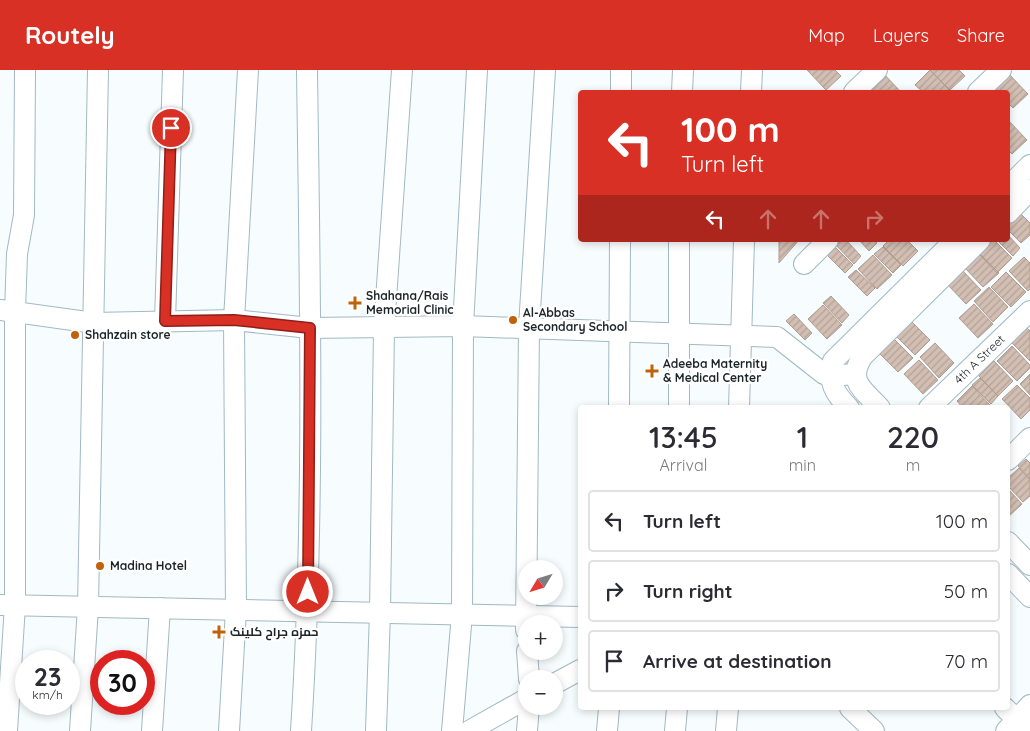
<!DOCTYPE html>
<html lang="en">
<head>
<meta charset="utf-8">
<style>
  body { margin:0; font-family:Quicksand,Cairo,sans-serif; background:#f2f2f3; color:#2b2b33; height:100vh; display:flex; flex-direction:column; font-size:19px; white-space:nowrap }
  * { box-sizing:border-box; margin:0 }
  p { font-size:16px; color:#7c7c81 }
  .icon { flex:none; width:28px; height:28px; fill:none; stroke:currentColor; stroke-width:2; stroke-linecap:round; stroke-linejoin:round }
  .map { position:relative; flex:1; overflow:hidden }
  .panel { position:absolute; left:578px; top:335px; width:432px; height:305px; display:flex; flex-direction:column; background:#fff; border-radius:5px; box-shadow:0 2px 8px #0003 }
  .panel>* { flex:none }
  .hud { position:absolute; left:578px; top:20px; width:432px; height:152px; border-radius:5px; box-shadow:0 2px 8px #0003; background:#d93025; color:#fff; overflow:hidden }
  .needle { width:32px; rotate:232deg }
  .buttons { position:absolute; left:518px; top:490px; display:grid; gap:10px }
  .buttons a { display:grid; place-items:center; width:45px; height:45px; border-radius:50%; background:#fff; box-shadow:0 2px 8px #0003; font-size:25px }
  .speed { position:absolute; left:15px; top:580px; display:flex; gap:10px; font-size:25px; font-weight:700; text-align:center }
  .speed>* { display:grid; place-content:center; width:65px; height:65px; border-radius:50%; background:#fff; box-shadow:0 2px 8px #0003; line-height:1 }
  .speed small { font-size:12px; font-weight:400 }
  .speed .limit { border:8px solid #d22; background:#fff; color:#111 }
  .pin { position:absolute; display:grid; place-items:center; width:42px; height:42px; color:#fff; margin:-21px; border:2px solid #fff; border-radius:50%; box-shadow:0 1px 5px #0007 }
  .me { position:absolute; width:55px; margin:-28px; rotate:0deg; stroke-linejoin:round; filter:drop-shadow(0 0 4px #0008) }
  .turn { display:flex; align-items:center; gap:18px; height:105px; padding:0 20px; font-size:22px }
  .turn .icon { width:65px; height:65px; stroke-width:2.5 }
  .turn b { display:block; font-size:35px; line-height:42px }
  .lanes { display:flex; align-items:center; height:48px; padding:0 20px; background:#0003; justify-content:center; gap:25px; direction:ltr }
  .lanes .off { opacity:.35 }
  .eta { display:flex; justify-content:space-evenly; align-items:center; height:85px; text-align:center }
  .eta b { font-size:30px; font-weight:600; line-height:35px }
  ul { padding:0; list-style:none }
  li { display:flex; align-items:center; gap:15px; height:62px; margin:0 10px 8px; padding:0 10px; border:2px solid #e1e1e2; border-radius:5px }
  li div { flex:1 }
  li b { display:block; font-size:19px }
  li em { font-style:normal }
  header { display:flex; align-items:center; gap:30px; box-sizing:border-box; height:70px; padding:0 25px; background:#d93025; color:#fff }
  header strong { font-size:24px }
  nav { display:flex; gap:28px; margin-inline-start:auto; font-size:18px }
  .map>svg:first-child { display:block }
</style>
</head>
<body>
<header>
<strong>Routely</strong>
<nav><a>Map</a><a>Layers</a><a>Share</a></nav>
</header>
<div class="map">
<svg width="1030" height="661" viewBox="0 0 1030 661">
  <defs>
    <pattern id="building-hatch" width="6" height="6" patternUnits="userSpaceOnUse" patternTransform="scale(1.25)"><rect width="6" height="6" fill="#d2beb2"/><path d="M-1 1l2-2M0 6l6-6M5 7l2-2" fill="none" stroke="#b4a399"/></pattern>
  </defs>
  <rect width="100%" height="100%" fill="#f7fcfe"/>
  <path fill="url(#building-hatch)" stroke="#af9c8f" d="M807 0H835L841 6 826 20Z
    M930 0 950 21 948 22H923L915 15Z
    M930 0H959L965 6 950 20Z
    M882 2 901 22H873L867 16Z
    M1008 3 1028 24 1013 38 1008 33V22H998L993 18Z
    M1008 50 1027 70 1012 84 1008 80Z
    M1016 139 1030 153V165L1021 173 1008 160V147Z
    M1008 165 1020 178 1013 186 997 170H1008Z
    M779 170H799L779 193Z
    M840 170H846L861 186 854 194 835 174Z
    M859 170H874L877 173 869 181Z
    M889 170H907L918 181 903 196 883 176Z
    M991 170H994L1012 188 997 203 978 183Z
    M835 177 853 195 845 203 826 184Z
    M883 177 901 195 893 203 874 184Z
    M979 183 999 203 983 217 964 197Z
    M873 185 892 205 877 219 858 199Z
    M1024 187 1030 193V219L1028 221 1009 201Z
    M856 200 875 218 867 226 848 207Z
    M962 200 981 220 966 234 947 214Z
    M1006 202 1026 222 1011 237 991 217Z
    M989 217 1008 237 993 252 974 231Z
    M831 226 849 245 842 253 823 233Z
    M974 234 993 254 978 268 959 248Z
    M823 235 842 255 827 269 808 249Z
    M794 244 812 263 805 270 786 251Z
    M910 250 930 270 915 285 895 265Z
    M1027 258 1030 261V291L1012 273Z
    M893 268 913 288 898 302 878 282Z
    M935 273 954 293 939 308 920 287Z
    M1012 276 1030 295V298L1017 311 997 291Z
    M919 290 938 310 923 324 904 304Z
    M994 291 1013 311 998 326 979 306Z
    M1030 304V325L1020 314Z
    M980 308 998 326 991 334 972 315Z
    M1017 315 1030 328V340L1021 349 1002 329Z
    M972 316 991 336 990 338H963L957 331Z
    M1026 389 1030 393V409L1018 396Z
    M1019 398 1030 410V426L1023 432 1008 416V408Z
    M1008 419 1022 434 1008 447Z"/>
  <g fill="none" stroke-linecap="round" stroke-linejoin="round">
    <g stroke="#a2b9c3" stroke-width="22">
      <g id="minor">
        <path d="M621 22V0"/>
        <path d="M682 22 683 0"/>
        <path d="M751 22 752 0"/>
        <path d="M854 22 877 0"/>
        <path d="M978 22 1001 0"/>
        <path d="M1008 117 1030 95"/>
        <path d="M1008 143 1030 120"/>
        <path d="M804 194 828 170"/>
        <path d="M0 240 94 253 234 250 310 258 463 256 777 267 824 304 831 306 854 304"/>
        <path d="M165 251 173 0"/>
        <path d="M619 338 620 170"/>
        <path d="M679 338V170"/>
        <path d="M739 338 744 170"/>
        <path d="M849 338C835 324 827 311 833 291L955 170"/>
        <path d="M880 338C863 319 847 312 862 287L980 170"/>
        <path id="s1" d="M929 338 1030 241"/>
        <path d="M1008 390 1030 368"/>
        <path d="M1008 472 1030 495"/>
        <path d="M1008 504 1030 527"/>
        <path d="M0 535 580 547"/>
        <path d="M526 560 529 257 545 0"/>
        <path d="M527 581 529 609"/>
        <path d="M554 614 580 600"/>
        <path d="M850 638 874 661"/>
        <path d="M1005 638 1028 661"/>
        <path d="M7 661 15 535V242L17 184 24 145 25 0"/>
        <path d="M80 661 88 537 98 0"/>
        <path d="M152 661 160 538"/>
        <path d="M229 661 236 540 234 250 248 0"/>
        <path d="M301 661C315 441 310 220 307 0"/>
        <path d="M376 661 380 542 384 258 402 0"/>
        <path d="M452 661 462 544 463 256 477 0"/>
        <path d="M469 661 526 629"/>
        <path d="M527 661 529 636"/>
        <path d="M607 661 609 638"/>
        <path d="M675 661 677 638"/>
        <path d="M726 661 728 638"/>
        <path d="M1006 661 1030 635"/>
      </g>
    </g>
    <use href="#minor" stroke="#fff" stroke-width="20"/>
  </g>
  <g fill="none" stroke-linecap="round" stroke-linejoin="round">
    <g stroke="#8d1f18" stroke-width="12">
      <path id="route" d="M171 58 165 251 234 250 310 258 308 522"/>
    </g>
    <use href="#route" stroke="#d93025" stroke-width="9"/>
  </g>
  <g fill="#be630b" stroke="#fff" stroke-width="2">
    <path d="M352.5 225.5h5v5h5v5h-5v5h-5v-5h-5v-5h5z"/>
    <circle cx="513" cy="250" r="5"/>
    <circle cx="75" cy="265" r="5"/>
    <path d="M649.5 293.5h5v5h5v5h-5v5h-5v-5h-5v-5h5z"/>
    <circle cx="100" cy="496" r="5"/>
    <path d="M216.5 554.5h5v5h5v5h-5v5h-5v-5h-5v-5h5z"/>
  </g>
  <g text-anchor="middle" stroke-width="4.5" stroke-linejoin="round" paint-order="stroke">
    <g font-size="12" font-weight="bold" fill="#1c2528" stroke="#fff" text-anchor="start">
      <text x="366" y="230">Shahana/Rais<tspan x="366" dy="14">Memorial Clinic</tspan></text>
      <text x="523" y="247">Al-Abbas<tspan x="523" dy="14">Secondary School</tspan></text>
      <text x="85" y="269">Shahzain store</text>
      <text x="663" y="298">Adeeba Maternity<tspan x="663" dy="14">&amp; Medical Center</tspan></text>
      <text x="110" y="500">Madina Hotel</text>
      <text x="230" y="566">حمزہ جراح کلینک</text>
    </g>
    <g font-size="12" fill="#1c2528" stroke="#fff">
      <text dy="4" stroke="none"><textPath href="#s1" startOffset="70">4th A Street</textPath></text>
    </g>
  </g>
</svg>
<div class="buttons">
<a><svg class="needle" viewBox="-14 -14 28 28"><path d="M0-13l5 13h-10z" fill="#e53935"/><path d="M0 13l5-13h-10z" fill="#7c7c81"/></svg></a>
<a>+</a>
<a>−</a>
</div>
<div class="speed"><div>23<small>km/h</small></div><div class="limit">30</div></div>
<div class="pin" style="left:171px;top:58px;background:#d93025"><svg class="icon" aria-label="arrive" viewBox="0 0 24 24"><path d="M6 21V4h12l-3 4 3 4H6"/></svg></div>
<svg class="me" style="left:308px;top:522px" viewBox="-20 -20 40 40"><circle r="17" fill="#d93025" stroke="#fff" stroke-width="3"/><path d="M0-11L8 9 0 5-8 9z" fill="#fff"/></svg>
<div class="hud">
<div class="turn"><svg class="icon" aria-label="left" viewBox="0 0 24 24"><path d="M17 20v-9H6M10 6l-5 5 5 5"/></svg><div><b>100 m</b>Turn left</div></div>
<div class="lanes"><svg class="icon" aria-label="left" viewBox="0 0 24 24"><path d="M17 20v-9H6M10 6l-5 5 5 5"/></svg><svg class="icon off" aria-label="ahead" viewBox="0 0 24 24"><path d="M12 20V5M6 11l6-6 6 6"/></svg><svg class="icon off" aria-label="ahead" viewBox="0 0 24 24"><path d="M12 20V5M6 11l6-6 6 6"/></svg><svg class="icon off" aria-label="right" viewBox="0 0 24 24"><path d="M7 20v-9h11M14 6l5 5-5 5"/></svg></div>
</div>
<section class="panel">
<div class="eta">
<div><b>13:45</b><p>Arrival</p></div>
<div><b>1</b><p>min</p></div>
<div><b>220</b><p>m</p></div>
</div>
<ul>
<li><svg class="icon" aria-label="left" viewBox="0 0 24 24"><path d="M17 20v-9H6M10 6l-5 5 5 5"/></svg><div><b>Turn left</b></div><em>100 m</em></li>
<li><svg class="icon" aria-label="right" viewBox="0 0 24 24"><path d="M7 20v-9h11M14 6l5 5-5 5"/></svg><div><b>Turn right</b></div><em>50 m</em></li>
<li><svg class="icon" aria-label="arrive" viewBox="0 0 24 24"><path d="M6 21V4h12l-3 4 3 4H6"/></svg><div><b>Arrive at destination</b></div><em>70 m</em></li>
</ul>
</section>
</div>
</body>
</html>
